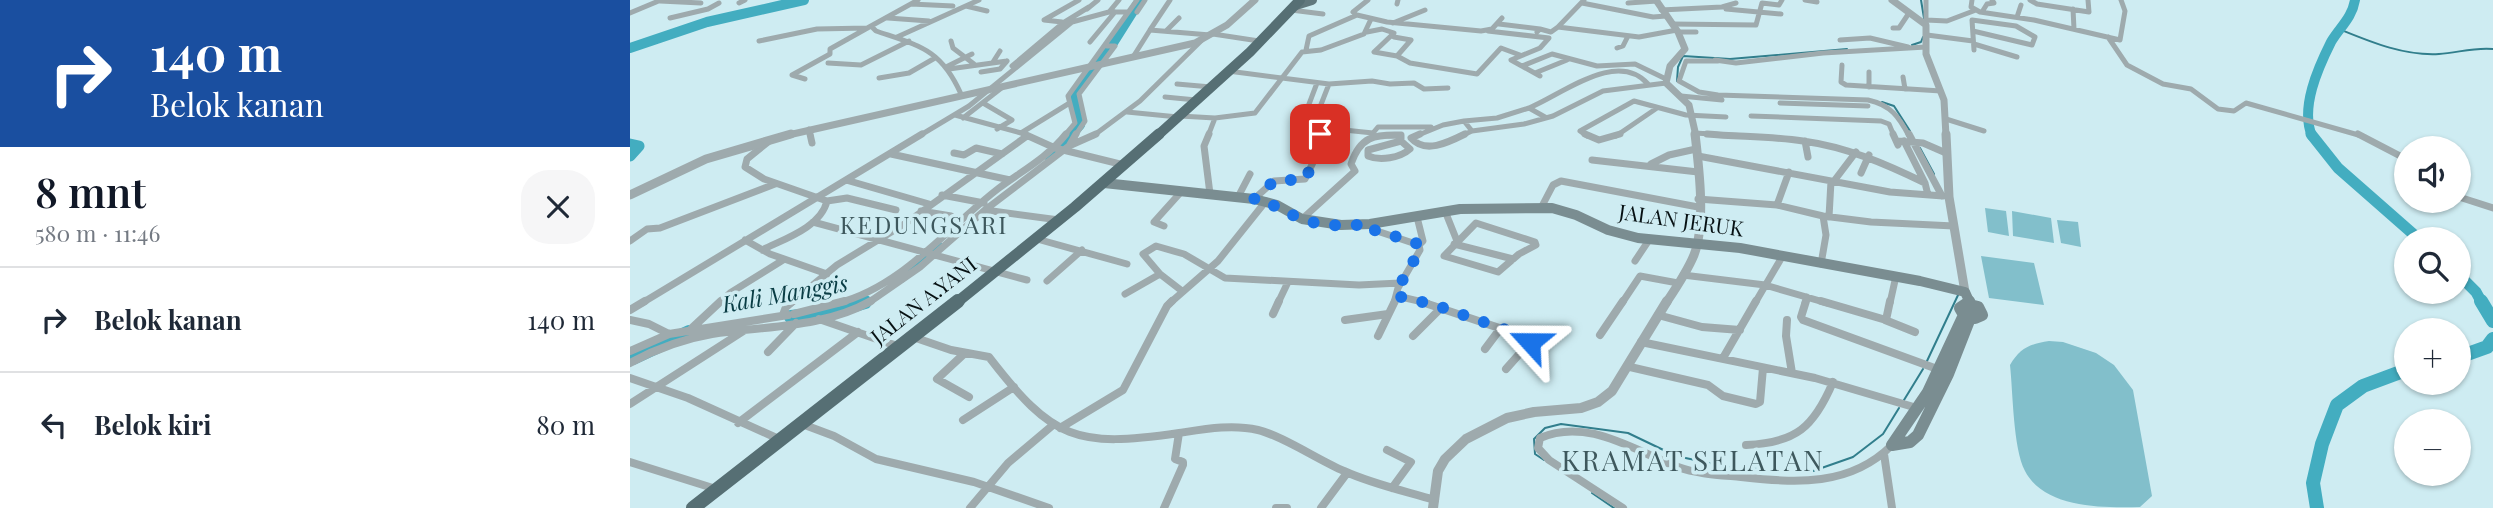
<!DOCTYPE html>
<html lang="id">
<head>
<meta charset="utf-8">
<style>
  body { margin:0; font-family:"Playfair Display",serif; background:#f6f6f7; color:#1f2937; height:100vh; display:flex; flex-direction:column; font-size:26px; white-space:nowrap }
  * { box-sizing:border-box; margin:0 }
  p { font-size:23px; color:#747a83 }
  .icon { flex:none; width:38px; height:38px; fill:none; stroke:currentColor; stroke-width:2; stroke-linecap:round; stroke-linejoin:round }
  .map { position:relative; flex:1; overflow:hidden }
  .side { display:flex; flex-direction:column; background:#fff; width:630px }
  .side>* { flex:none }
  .banner { background:#1a4fa0; color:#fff; overflow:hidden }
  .tools { position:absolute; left:1764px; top:136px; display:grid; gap:14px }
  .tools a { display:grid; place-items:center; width:77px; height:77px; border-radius:50%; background:#fff; box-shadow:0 2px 5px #0004; font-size:35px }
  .pin { position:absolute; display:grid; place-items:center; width:60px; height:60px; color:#fff; margin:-30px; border-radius:14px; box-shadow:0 4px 10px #0006 }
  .me { position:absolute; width:77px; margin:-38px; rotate:294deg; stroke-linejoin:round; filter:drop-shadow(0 0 5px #0008) }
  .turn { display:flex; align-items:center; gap:24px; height:147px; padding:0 35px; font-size:32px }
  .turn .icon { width:91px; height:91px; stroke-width:2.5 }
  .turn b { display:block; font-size:49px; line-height:60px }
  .round { display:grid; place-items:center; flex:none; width:74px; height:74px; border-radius:28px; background:#f6f6f7 }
  .head { display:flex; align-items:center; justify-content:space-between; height:119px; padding:0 35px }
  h1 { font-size:42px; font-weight:600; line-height:52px; color:#111827 }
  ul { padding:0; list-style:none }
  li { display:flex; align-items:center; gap:21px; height:105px; padding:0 35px; border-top:2px solid #e0e1e3 }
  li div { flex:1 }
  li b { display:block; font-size:26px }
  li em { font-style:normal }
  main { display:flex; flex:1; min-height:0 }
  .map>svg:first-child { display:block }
</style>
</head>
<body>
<main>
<section class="side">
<div class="banner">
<div class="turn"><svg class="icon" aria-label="right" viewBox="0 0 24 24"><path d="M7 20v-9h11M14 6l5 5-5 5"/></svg><div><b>140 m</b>Belok kanan</div></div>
</div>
<div class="head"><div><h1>8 mnt</h1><p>580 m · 11:46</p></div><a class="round"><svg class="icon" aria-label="close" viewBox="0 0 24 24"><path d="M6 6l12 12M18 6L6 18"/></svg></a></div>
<ul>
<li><svg class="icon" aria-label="right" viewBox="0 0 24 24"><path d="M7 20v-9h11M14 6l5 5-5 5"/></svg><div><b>Belok kanan</b></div><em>140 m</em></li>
<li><svg class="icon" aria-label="left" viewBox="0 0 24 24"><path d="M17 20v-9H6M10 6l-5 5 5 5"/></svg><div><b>Belok kiri</b></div><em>80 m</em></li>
</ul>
</section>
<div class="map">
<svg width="1863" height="508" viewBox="0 0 1863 508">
  <rect width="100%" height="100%" fill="#ceecf2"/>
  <path fill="#82bfcb" d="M1355 208 1376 211 1379 236 1358 232Z
    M1382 211 1421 218 1424 243 1383 236Z
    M1427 220 1448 222 1451 247 1431 243Z
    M1351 256 1404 263 1414 305 1359 298Z
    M1419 341 1433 342 1466 353 1484 365 1503 390 1522 496 1510 507C1472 508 1414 508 1395 471 1383 448 1383 392 1380 365 1390 348 1400 344 1419 341Z"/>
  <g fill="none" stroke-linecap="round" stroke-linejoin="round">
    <path stroke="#317e8c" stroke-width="2" d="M1291 0 1294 18
      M1709 29C1741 42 1774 56 1809 54 1827 53 1844 47 1863 49
      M1282 45 1291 42 1293 37
      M1047 81 1048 67 1053 56 1100 59 1217 49
      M1252 102 1264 106 1280 131
      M1290 148 1304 174
      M1297 361 1329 293
      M1274 400 1293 369
      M914 460 905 454 904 439 915 428 931 424 998 433 1046 456 1103 468 1183 471 1223 457 1253 434 1269 408
      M962 493 984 508"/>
    <path stroke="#43adc0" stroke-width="10" d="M0 48 77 22 174 0
      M440 136 450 125 445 94 481 46 510 0
      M1682 136C1670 108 1688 68 1701 42 1710 27 1722 18 1725 0"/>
    <path stroke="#43adc0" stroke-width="11" d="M1681 134 1708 168 1790 240
      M0 144 9 146 0 156
      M420 157 441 134
      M1829 275 1846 292 1852 303
      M270 278 308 247
      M232 303 235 302"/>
    <path stroke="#43adc0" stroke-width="14" d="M1851 301 1863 321
      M161 317 197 313 235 302
      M1829 357 1857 347 1863 339
      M3 358 59 332
      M1687 508 1683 483 1692 444 1707 405 1733 386 1776 370"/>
    <path stroke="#9eaaad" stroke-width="5" d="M288 0 241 26 246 31C290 46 311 49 331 94
      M540 0 520 30 580 35
      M954 0 928 27 1009 37 1047 30
      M1175 0 1187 2
      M1296 0V25
      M1342 0 1341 7 1350 12 1404 20 1490 40 1495 11 1491 0
      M1400 0 1407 4 1459 12 1458 0
      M30 1 71 3
      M109 3 115 0
      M952 3 1023 17 1036 16
      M998 3 1027 1
      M281 4 323 6
      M767 4 768 0
      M336 6 357 11
      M457 9 468 0
      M1096 9 1151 14
      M1443 9 1444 29
      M661 10 693 14
      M1031 10 1092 7 1106 3
      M479 12 489 0
      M507 12 515 0
      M1352 12 1357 4 1364 3 1362 0
      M0 13 31 0
      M726 15 723 12 738 0
      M1387 17 1391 5
      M40 18 78 9 89 3
      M258 18 299 21
      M1296 20 1317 21 1346 10
      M432 22 414 20 449 0
      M763 23 795 10
      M869 24 910 29
      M1042 24 1126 25 1132 3 1149 5 1152 0
      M1263 28H1269L1279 13
      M536 31 549 18
      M858 31 919 38 910 48 881 60 910 76
      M1343 31 1402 45 1405 37 1386 26 1342 20 1344 50
      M737 32 752 29 764 33 744 52 767 56 781 40 764 37
      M907 32 910 29 921 32 928 27
      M1048 32H1066
      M583 34 629 41
      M1297 35 1343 41
      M267 37 349 0
      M1478 37 1497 65 1533 84 1561 89 1588 109 1604 111 1616 103 1732 136
      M1210 40 1240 38 1278 47
      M129 41 187 29 237 28
      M321 41 323 48 344 64
      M460 42 485 12
      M1344 44 1387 57
      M987 48 993 46 998 36
      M676 50 679 36 727 15 757 22 851 31 862 29 872 18
      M767 56 780 63 847 74 871 48 890 55
      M503 57 520 30
      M1085 60 1106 63 1193 53 1296 47
      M1088 61H1056L1049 81 1069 92 1088 95 1238 100C1261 105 1269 117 1279 136
      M363 62 370 51
      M198 63 231 65 279 41
      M1212 65 1211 82 1216 85 1311 91
      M382 66 433 23 459 7
      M892 66 922 54 967 66 1005 64 1036 79
      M316 67 342 54
      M319 69 377 61
      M598 71 699 84 742 81 760 84 784 83 794 89 818 88
      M351 72 370 69 377 61
      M1239 72V87
      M905 73 937 60
      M1273 77 1275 89
      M249 78 279 73 305 58
      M175 79 162 75 200 54V49L241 26
      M547 84 581 87
      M1051 96 1092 100
      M535 97 566 100
      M353 103 382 120 367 129
      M1150 103 1238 106
      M497 112 548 117
      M676 112 687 83
      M325 115 391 133
      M550 116 585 118
      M1121 116 1251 121 1259 124 1264 136
      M915 117 899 108C933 94 987 49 1018 84
      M333 118 374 86
      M1316 119 1354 131
      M834 121 867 118 899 108
      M179 129 181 136
      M714 130 743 133 748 127H801
      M842 131 894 124 923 116 973 91 1036 83
      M1064 133 1117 136
      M289 136 339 106 442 22 479 12H498
      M398 136 391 133 438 104
      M434 136 445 123 438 96 507 0
      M445 136 455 121 449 94 485 46H477
      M463 136 510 101 572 40
      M578 136 585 118 625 113 672 52 691 50 734 34 741 19
      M691 136 695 117 690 107 699 84
      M742 136H771
      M786 136 813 125 834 121 842 131
      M831 136 842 131
      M957 136 950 131 1004 101 1056 115 1096 117
      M986 136 1027 108"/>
    <path stroke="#9eaaad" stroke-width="7" d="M180 134 182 143
      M394 134 425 148 494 165
      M579 134 574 146 580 194
      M790 134 781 138C795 154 817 143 835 134
      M955 134 969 140 990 134
      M1077 134C1109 137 1141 136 1173 141 1217 147 1256 164 1295 183L1298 195
      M1263 134 1268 145
      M1279 134 1312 196
      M1728 134 1776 159
      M771 141 780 149C770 158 750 161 738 156V150Z
      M1175 141 1178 157
      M1268 141 1293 143 1316 153
      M1274 141 1295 183
      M439 146 446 134
      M690 148 693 143 690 134
      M324 153 334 155 346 148 372 154
      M261 154 380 180
      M1068 156 1260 192 1313 196
      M962 160 1068 172
      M1021 164 1039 155 1066 149
      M1231 173 1239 155
      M216 180 299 204
      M1204 181 1226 152
      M312 195 354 203
      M608 197 620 174
      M1829 197 1863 208
      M624 199 644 181 675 179 690 148 668 147
      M1068 199 1147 205 1193 216 1241 222 1324 226
      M197 201 217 198 266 210
      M1147 205 1159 172
      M911 208 923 185 931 181 1068 207
      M291 211 321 216
      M815 211 827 241
      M787 217 793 241 789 245
      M1199 217 1201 181
      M672 219 725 171 721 164C730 137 744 134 771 135V141
      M429 220 355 210 439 146 466 134
      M183 222 397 280
      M846 223 905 242 906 245 889 254 868 272 814 256Z
      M740 224 744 230 789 245 790 250 768 288 764 303
      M534 226 524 222 551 192
      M407 239 497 264
      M115 240 140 254 197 274
      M0 241 17 229 30 228 145 184
      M824 244 883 259
      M132 250C154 239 191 227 197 201L134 179 115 167 117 159 138 142
      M1005 261 1019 240
      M1191 264 1196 235 1193 216
      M1053 275 1135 285 1197 303
      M417 281 452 250
      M552 291 530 274 513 254 526 246 554 254 595 278 729 285 770 283
      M495 294 530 274
      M767 296 797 303
      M12 303 292 134
      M89 303 100 293 153 260
      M161 303 207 265 276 223 397 136
      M208 303C272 287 318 227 369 188 392 171 418 157 436 134
      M238 303 290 267 355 210
      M540 303 588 261 636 201
      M648 303 658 282
      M992 303 1010 276 1048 283
      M1125 303 1152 257
      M1175 303 1177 297
      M1260 303 1266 276"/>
    <path stroke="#9eaaad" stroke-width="8" d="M789 301 899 338 900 342 876 369
      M1176 301 1171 317 1173 320 1310 370
      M1191 301 1256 320 1260 301
      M0 310 15 301
      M164 314 215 301
      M643 314 649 301
      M153 315 156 307 163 301
      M1028 315 1072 327 1110 330
      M189 319 270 347
      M0 320 19 324 39 334 158 315
      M715 320 758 314
      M1157 320 1156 336 1162 373
      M1255 320 1285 332
      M62 328 91 301
      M970 335 993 301
      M748 336 765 301
      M783 336 812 307
      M283 337 321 350 359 357C423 440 446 448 549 433 575 429 602 424 628 430 651 435 690 461 714 471 742 484 775 491 805 500
      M1011 342 1185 378 1287 408
      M855 349 870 329
      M0 351 39 334
      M138 352 166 323
      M335 353 307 379 339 397
      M1093 358 1126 301
      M0 363C26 349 52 339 82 334 134 326 194 328 241 301
      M1000 367 1078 385 1093 396 1126 404 1130 402 1133 368
      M0 378 58 398 151 440
      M0 404 115 330
      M333 420 384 387
      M108 423 228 332
      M172 424 204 436 246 459 344 482 419 508
      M430 428 493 390 537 306 542 301
      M1116 445C1166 443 1184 427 1203 382
      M757 450 781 462 762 488
      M1254 454 1262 508
      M0 462 86 489
      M340 508 378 463 423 425
      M534 508 553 465V462L545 459 549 433
      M646 508H657
      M691 508 717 473
      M993 508 919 460 908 448 910 438C958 417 1004 451 1048 467 1067 474 1090 475 1111 477 1166 483 1220 487 1262 445"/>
    <path stroke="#9eaaad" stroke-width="7" d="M1026 0 1048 32 1055 49 1040 66 1036 83 1059 105 1066 136
      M1262 0 1296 25V54L1314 100 1316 136
      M154 136 565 43 597 25 625 0"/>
    <path stroke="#9eaaad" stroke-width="9" d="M1316 134 1319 197 1335 292
      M0 195 76 159 161 134
      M1036 303C1046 288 1057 272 1064 255 1076 224 1069 168 1065 134"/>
    <path stroke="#9eaaad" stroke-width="10" d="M803 508 808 471 815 459 836 439 877 418 904 412 951 408 968 402 982 391 1037 301"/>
    <path stroke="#7a8d91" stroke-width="10" d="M474 183 624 199 647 205 672 219 711 225 740 224 830 209 922 208 946 215 978 230 1008 238 1110 248 1290 281 1335 292 1340 303"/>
    <path stroke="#7a8d91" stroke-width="12" d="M1339 301 1340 304
      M1336 304 1348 307 1352 315 1345 318 1334 315 1330 308Z
      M1262 445 1280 442 1288 435 1318 374 1340 318
      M1262 445 1298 392 1334 315"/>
    <path stroke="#61787d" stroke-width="10" d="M666 5 682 0"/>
    <path stroke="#566f74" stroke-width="10" d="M527 136 620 52 670 0"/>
    <path stroke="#566f74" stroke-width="11" d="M326 303 445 207 529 134"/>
    <path stroke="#566f74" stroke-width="14" d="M63 508 328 301"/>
  </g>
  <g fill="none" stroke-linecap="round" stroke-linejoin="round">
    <path stroke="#1a73e8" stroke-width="12" stroke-dasharray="0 21.6" d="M690 134 694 143 675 179 644 181 624 199C642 203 653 211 669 218 691 227 717 226 740 224L744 230 784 242 789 245 790 250 768 288 767 296 805 305 899 338 900 342"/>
  </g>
  <g text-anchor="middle" stroke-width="7" stroke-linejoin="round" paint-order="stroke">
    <g font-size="21" fill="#071113" stroke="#ceecf2">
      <text transform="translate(1051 221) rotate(8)" y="7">JALAN JERUK</text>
      <text transform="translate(294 301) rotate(-38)" y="7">JALAN A.YANI</text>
    </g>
    <g font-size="23" font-style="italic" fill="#093c44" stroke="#ceecf2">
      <text transform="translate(155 294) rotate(-10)" y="8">Kali Manggis</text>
    </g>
    <g font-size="24" letter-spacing="2" fill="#3e585d" stroke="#ceecf2">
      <text x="294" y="234">KEDUNGSARI</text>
    </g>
    <g font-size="28" letter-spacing="2" fill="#3e585d" stroke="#ceecf2">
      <text x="1063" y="471">KRAMAT SELATAN</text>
    </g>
  </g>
</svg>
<div class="tools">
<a><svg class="icon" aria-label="sound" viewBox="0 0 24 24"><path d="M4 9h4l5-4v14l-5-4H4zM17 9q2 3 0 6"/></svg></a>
<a><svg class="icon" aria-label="search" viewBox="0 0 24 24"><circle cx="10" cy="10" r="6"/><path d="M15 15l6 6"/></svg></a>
<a>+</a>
<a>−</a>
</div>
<div class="pin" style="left:690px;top:134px;background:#d93025"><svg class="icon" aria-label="arrive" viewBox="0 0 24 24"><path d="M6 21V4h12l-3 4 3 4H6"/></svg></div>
<svg class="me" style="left:900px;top:342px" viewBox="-20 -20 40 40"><path d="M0-17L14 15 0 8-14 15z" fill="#1a73e8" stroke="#fff" stroke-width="4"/></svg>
</div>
</main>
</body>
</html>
